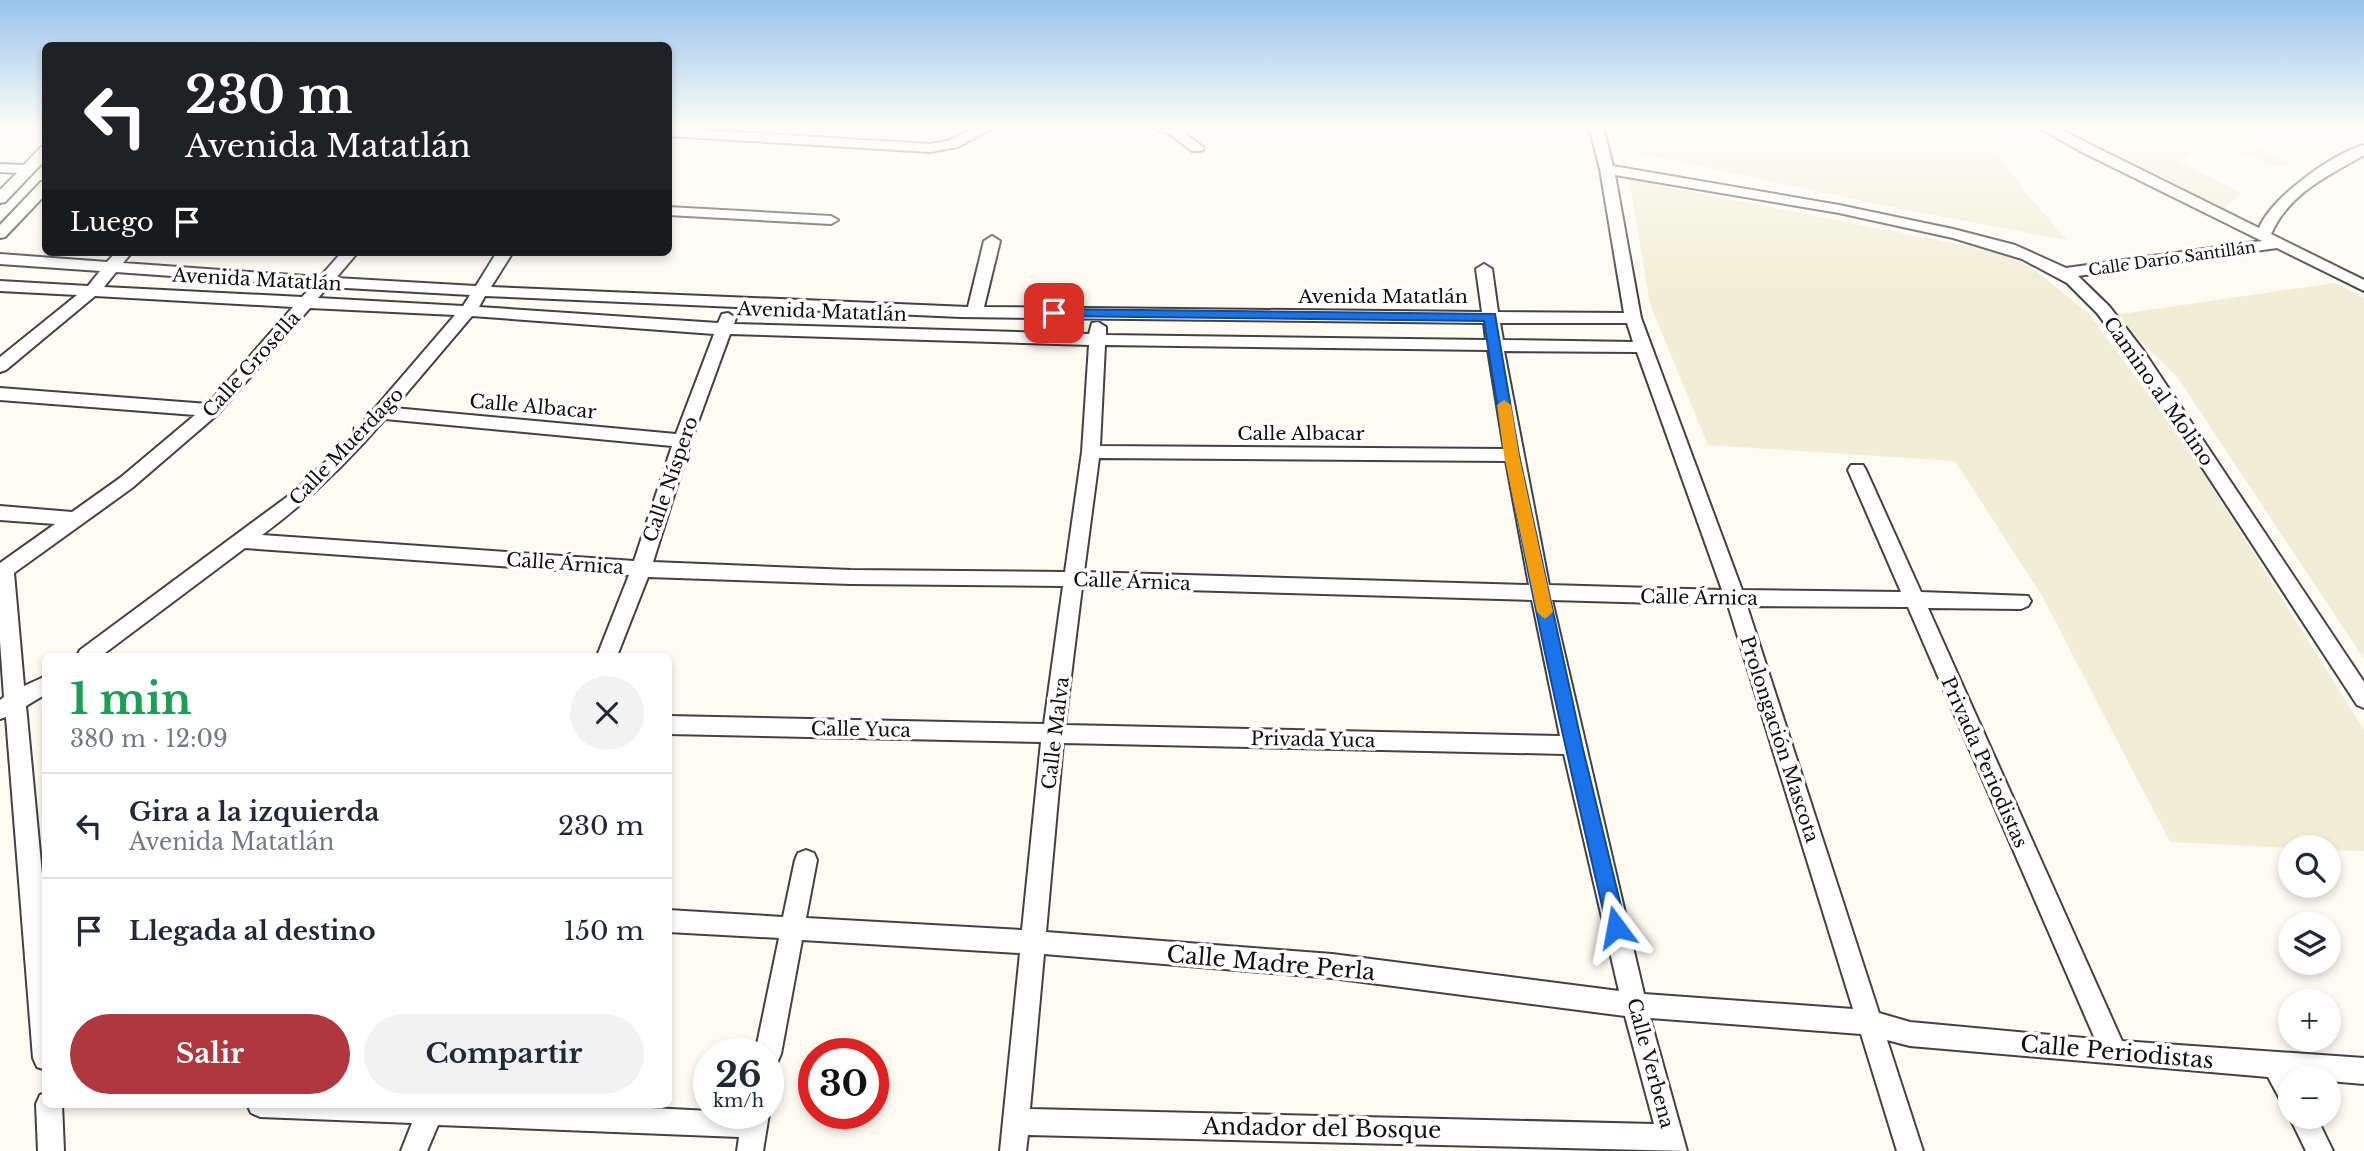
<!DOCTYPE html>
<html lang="es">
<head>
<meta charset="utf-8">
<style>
  body { margin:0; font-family:"Libre Baskerville",serif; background:#f2f2f3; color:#1f2937; height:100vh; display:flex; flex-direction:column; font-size:26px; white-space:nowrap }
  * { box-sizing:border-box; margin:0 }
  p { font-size:23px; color:#747a83 }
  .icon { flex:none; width:38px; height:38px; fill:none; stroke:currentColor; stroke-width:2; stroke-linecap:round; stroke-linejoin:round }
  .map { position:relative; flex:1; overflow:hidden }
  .drawer { position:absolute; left:42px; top:653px; width:630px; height:455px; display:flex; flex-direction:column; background:#fff; border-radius:10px; box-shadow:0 4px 10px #0003 }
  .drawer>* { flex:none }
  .guide { position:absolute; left:42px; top:42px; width:630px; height:214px; border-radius:10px; box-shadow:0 4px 10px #0003; background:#202124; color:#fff; overflow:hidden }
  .fabs { position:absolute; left:2278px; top:835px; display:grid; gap:14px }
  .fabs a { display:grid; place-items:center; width:63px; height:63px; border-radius:50%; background:#fff; box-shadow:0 4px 10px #0003; font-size:35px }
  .speed { position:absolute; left:693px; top:1038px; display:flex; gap:14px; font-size:35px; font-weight:700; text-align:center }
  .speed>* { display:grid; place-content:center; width:91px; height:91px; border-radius:50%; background:#fff; box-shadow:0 4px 10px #0003; line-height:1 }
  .speed small { font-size:18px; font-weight:400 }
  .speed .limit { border:10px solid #d22; background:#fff; color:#111 }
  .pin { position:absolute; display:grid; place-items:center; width:60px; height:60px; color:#fff; margin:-30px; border-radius:14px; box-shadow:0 4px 10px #0006 }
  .me { position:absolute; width:77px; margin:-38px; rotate:347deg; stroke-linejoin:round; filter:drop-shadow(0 0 5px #0008) }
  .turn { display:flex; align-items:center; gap:24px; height:147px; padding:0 28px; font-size:32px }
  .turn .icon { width:91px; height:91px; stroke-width:2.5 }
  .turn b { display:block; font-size:49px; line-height:60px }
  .then { display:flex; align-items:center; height:66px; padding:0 28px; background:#0003; gap:14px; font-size:26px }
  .round { display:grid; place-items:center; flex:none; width:74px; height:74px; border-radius:37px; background:#f2f2f3 }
  .head { display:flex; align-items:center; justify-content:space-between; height:119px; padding:0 28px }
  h1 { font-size:42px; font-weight:800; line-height:52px; color:#1e9e55 }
  .cta { display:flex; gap:14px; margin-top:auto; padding:14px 28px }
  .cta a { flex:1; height:80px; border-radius:42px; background:#af373e; color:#fff; font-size:28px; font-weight:800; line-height:80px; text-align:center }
  .cta a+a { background:#f2f2f3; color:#1f2937 }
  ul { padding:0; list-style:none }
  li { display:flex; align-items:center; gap:21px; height:105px; padding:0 28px; border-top:2px solid #e0e1e3 }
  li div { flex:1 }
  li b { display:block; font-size:26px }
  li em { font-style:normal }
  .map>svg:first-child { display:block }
</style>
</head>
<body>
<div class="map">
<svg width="2364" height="1151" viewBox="0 0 2364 1151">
  <rect width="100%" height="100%" fill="#fdfbf2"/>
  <path fill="#f1eed5" d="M1610 127H1985L1988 141 2026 193 2067 240 1887 206 1614 148Z
    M2028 127H2245L2233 136 2292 164 2273 167 2209 138 2186 157 2176 160 2242 193 2222 210 2051 130Z
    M1629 179 2003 253 2036 271 2089 314 2187 447 2364 730V851L2329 850V847L2291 848 2170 842 2041 594 1955 461 1708 445 1650 304Z
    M2335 283 2364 298V659L2178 378 2114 315Z"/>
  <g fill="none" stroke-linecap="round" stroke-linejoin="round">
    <g stroke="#424242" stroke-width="4">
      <path id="street" d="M977 127H994L958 147 930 152 668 136V128L930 144 948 141Z
        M1149 127H1177L1204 148 1202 151H1192L1168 133Z
        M1589 127H1603L1613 166 1839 205 1953 229 2015 245 2066 268 2262 241 2080 151 2038 127H2055L2259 228C2272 197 2332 154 2364 145V155C2328 176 2289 193 2271 234L2364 280V291L2277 248 2078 276 2109 306 2143 350 2364 682V708L2357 705 2131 358 2097 313 2067 283 2022 259 1953 238 1839 213 1615 175 1641 318 1742 590 1901 592 1848 470 1851 465H1863L1866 470 1921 592 2028 596 2031 601 2028 606 2021 609 1928 608 2122 1041 2364 1058V1084L2329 1081V1078H2291V1107L2282 1103 2268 1077 1910 1046 1887 1040 1923 1151H1897L1861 1034 1650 1018 1687 1151 1028 1135 1026 1151H1000L1020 953 802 940 781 1054 777 1063 768 1067V1054H755L779 938 668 932V910L783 917 795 860 798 853 806 850 814 853 817 860 806 918 1022 930 1041 742 668 734V716L1044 724 1063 586 851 584 648 577 617 656H597L629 575 245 548 101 656H77L80 650 295 491 345 443 455 315 310 308 218 414 132 488 14 573 24 686 46 676V694L26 706 46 916V1070L37 1067 33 1058 6 717 0 719V700L4 697 0 641V563L55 524 0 520V506L72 512 120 478 195 415 0 400V388L208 404 293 307 95 296 6 370 0 372V357L77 295 0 291V281L88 286 100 271 0 264V254L107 262 116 252H132L123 263 320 277 342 252H358L336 278 476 286 497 252H513L491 287 968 307 984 241 992 236 1000 241 984 307 1482 312 1476 269 1484 264 1492 269 1498 312 1624 313 1600 169ZM116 272 312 286 302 297 104 287ZM328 287 470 295 463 306 318 298ZM485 296 961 317 1484 323 1486 340 1106 335V327L1098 322 1092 323 1089 334 734 324 736 318 728 313 722 314 718 323 479 307ZM472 316 714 334 676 434 394 408ZM1500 323H1627L1633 342 1503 340ZM730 334 1089 345 1082 452 1065 572 851 570 653 562 691 441ZM1105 345 1488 350 1504 449 1100 446ZM1504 351 1637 352 1722 590 1549 585ZM385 419 672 446 634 561 262 535C308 501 347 463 385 419ZM1099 458 1506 461 1529 585 1084 572ZM1082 587 1532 600 1560 736 1065 725ZM1552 600 1728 605 1853 1009 1644 994ZM1747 606 1908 607 2095 1039 1910 1022 1879 1013ZM1063 743 1564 754 1619 991 1332 954 1046 932ZM1044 954 1332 978 1625 1016 1654 1124 1030 1109Z
        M46 146V159L5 202 0 203V190L17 173 0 172V164L24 165 41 147Z
        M46 181V194L5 237 0 238V225L41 182Z
        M668 207 831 216 838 220 831 224 668 215Z
        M46 1093V1104H62L64 1151H38L36 1104 40 1095Z
        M247 1104H572L769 1114 763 1151H737L739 1137 438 1125 427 1151H401L412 1123 260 1117 251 1113Z
        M2291 1112V1116H2316L2333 1151H2306L2289 1116Z"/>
    </g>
    <use href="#street" fill="#fff" fill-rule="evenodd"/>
  </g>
  <linearGradient id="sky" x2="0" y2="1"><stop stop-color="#97c4eb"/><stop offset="0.44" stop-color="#fefdf9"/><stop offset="1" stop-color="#fefdf9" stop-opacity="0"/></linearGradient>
  <rect width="2364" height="288" fill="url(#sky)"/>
  <path fill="#1a73e8" stroke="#114b97" stroke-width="2" d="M1054 309 1495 314 1519 455 1582 745 1626 927 1623 934 1616 937 1610 934 1607 927C1560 726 1514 525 1484 321L1049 316 1047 313Z"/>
  <path fill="#f59e0b" d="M1504 400 1511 405 1519 455 1553 612 1545 619 1537 612 1504 455 1497 405Z"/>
  <g text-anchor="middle" stroke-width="7" stroke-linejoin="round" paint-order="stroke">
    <g font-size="16" fill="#0f0f0f" stroke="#fff">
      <text transform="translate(2172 258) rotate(-8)" y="6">Calle Darío Santillán</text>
    </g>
    <g font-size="19" fill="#0f0f0f" stroke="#fff">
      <text transform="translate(257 279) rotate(3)" y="7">Avenida Matatlán</text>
      <text x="1383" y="303">Avenida Matatlán</text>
      <text transform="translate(822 311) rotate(2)" y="7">Avenida Matatlán</text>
      <text transform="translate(251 364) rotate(-48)" y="7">Calle Grosella</text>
      <text transform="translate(2159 391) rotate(55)" y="7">Camino al Molino</text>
      <text transform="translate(533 406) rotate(5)" y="7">Calle Albacar</text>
      <text x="1301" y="440">Calle Albacar</text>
      <text transform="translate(346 446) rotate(-46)" y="7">Calle Muérdago</text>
      <text transform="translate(670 479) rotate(-71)" y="7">Calle Níspero</text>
      <text transform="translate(565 563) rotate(4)" y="7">Calle Árnica</text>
      <text transform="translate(1132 581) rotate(2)" y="7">Calle Árnica</text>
      <text transform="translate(1699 597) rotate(1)" y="7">Calle Árnica</text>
      <text transform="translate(861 729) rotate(1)" y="7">Calle Yuca</text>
      <text transform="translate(1055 733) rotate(-83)" y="7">Calle Malva</text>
      <text transform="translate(1313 739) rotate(1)" y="7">Privada Yuca</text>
      <text transform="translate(1780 739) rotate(72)" y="7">Prolongación Mascota</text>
      <text transform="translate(1985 762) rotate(66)" y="7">Privada Periodistas</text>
      <text transform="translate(1651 1063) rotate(75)" y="7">Calle Verbena</text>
    </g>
    <g font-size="23" fill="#0f0f0f" stroke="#fff">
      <text transform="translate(1271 963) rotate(5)" y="8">Calle Madre Perla</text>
      <text transform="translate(2117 1052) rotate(5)" y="8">Calle Periodistas</text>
      <text transform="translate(1322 1128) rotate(1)" y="8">Andador del Bosque</text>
    </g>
  </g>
</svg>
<div class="fabs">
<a><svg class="icon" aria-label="search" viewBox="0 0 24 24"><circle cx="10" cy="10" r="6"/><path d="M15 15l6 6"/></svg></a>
<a><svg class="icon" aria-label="layers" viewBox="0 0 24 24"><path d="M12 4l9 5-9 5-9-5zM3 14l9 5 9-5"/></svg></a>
<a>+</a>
<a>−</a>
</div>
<div class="speed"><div>26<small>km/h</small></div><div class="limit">30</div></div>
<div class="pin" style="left:1054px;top:313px;background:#d93025"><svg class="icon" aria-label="arrive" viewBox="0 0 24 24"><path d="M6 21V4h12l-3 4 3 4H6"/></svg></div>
<svg class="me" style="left:1616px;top:927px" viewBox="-20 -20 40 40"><path d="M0-17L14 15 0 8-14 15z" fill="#1a73e8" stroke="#fff" stroke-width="4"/></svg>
<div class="guide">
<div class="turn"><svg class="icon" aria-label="left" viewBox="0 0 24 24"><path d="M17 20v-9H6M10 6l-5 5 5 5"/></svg><div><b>230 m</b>Avenida Matatlán</div></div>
<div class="then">Luego<svg class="icon" aria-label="arrive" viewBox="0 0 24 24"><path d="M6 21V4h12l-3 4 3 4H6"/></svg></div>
</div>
<section class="drawer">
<div class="head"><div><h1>1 min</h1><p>380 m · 12:09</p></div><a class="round"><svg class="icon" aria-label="close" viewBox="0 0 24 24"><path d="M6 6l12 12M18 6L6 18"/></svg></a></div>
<ul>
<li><svg class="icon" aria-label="left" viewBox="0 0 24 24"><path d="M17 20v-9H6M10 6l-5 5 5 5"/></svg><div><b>Gira a la izquierda</b><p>Avenida Matatlán</p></div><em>230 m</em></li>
<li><svg class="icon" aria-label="arrive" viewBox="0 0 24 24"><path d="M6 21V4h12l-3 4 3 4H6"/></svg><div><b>Llegada al destino</b></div><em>150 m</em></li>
</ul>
<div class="cta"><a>Salir</a><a>Compartir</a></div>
</section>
</div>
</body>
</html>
